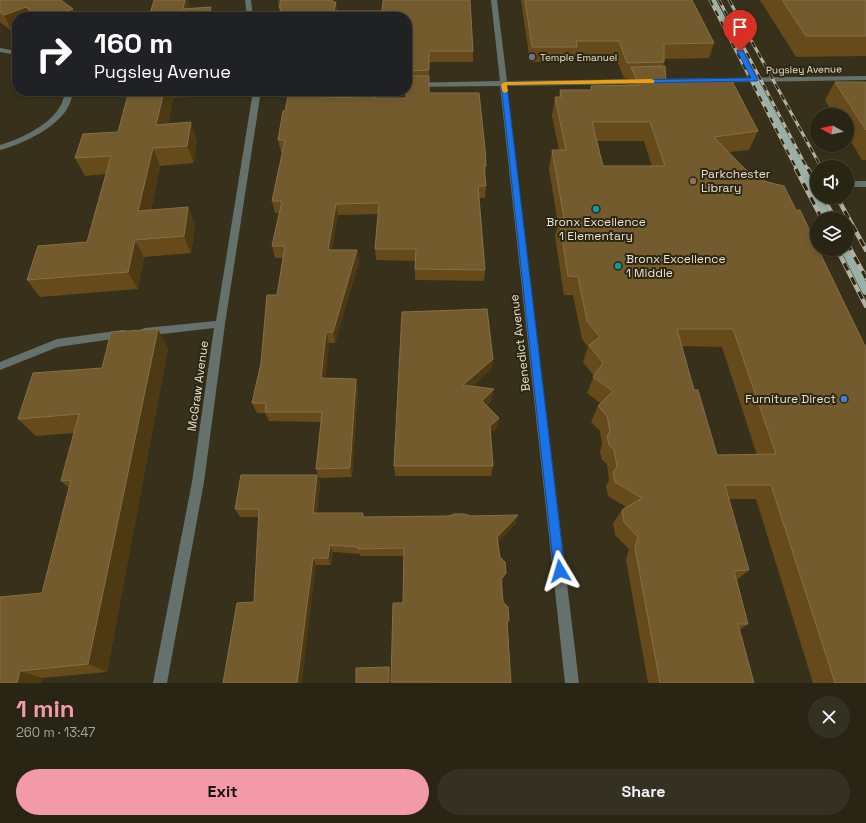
<!DOCTYPE html>
<html lang="en">
<head>
<meta charset="utf-8">
<style>
  body { margin:0; font-family:"Space Grotesk",sans-serif; background:#353122; color:#f1f3f6; height:100vh; display:flex; flex-direction:column; font-size:15px; white-space:nowrap }
  * { box-sizing:border-box; margin:0 }
  p { font-size:13px; color:#a5a5a0 }
  .icon { flex:none; width:22px; height:22px; fill:none; stroke:currentColor; stroke-width:2; stroke-linecap:round; stroke-linejoin:round }
  .map { position:relative; height:683px; overflow:hidden }
  .side { display:flex; flex-direction:column; background:#292514; flex:1 }
  .side>* { flex:none }
  .guide { position:absolute; left:12px; top:12px; width:400px; height:84px; border-radius:16px; box-shadow:0 2px 6px #0003,0 0 0 1px #454234; background:#202124; color:#fff; overflow:hidden }
  .needle { width:26px; rotate:278deg }
  .buttons { position:absolute; left:810px; top:108px; display:grid; gap:8px }
  .buttons a { display:grid; place-items:center; width:44px; height:44px; border-radius:50%; background:#292514; box-shadow:0 2px 6px #0003,0 0 0 1px #454234; font-size:20px }
  .pin { position:absolute; display:grid; place-items:center; width:34px; height:34px; color:#fff; margin:-41px -17px; border-radius:50% 50% 50% 0; rotate:-45deg; box-shadow:0 0 4px #0007 }
  .pin .icon { rotate:45deg }
  .me { position:absolute; width:44px; margin:-22px; rotate:353deg; stroke-linejoin:round; filter:drop-shadow(0 0 3px #0008) }
  .turn { display:flex; align-items:center; gap:14px; height:84px; padding:0 16px; font-size:18px }
  .turn .icon { width:52px; height:52px; stroke-width:2.5 }
  .turn b { display:block; font-size:28px; line-height:34px }
  .round { display:grid; place-items:center; flex:none; width:42px; height:42px; border-radius:21px; background:#353122 }
  .head { display:flex; align-items:center; justify-content:space-between; height:68px; padding:0 16px }
  h1 { font-size:24px; font-weight:800; line-height:30px; color:#f39aa8 }
  .primary-button { display:flex; gap:8px; margin-top:auto; padding:8px 16px }
  .primary-button a { flex:1; height:46px; border-radius:24px; background:#f39aa8; color:#111; font-size:16px; font-weight:800; line-height:46px; text-align:center }
  .primary-button a+a { background:#353122; color:#f1f3f6 }
  .map>svg:first-child { display:block }
</style>
</head>
<body>
<div class="map">
<svg width="866" height="683" viewBox="0 0 866 683">
  <rect width="100%" height="100%" fill="#37311b"/>
  <g fill="none" stroke-linecap="round" stroke-linejoin="round">
    <path fill="#65716d" fill-rule="evenodd" d="M245 0H251L253 17H247Z
      M491 0H497L507 81 866 76V80L507 86 579 683H565L500 86 407 87V83L500 81Z
      M0 48 17 51V55L0 52Z
      M64 91H72C74 121 24 144 0 150V145C22 139 66 118 64 91Z
      M253 91H261L225 324 204 482 167 683H153L192 482 214 328 145 336 142 335 140 332 142 329 145 328 216 321Z
      M847 181H866V187H847Z
      M123 330 127 331 128 334 127 337 58 347 0 370V362L57 339Z"/>
    <path fill="#97b1a8" fill-rule="evenodd" d="M710 0H716L817 190V197H821L832 219H824Z
      M847 247 866 282V295L863 294 840 249H847Z"/>
    <g stroke="#b5b0a1" stroke-width="3">
      <path id="rail-far1" d="M710 0 797 170
        M719 0 808 170
        M729 0 821 167"/>
    </g>
    <g stroke="#b5b0a1" stroke-width="4.5">
      <path id="rail" d="M796 169 822 219
        M808 169 817 186
        M823 197 835 219
        M837 197 866 250
        M847 243 866 278
        M837 249 866 306"/>
    </g>
    <use href="#rail-far1" stroke="#2d2711" stroke-width="2" stroke-dasharray="6" stroke-linecap="butt"/>
    <use href="#rail" stroke="#2d2711" stroke-width="3" stroke-dasharray="8" stroke-linecap="butt"/>
  </g>
  <path fill="#664a1a" fill-rule="evenodd" d="M0 0 73 9 76 17H17V29L12 31 0 22Z
    M278 0H334V2H336L337 11H382L383 0H470L473 51V62H429V93H479L485 149 486 166 485 174 486 186 485 198H479L485 270 484 281 415 280V261L376 260 375 249 378 214 338 215 332 250H357L359 261 335 343H329L325 378 356 379 358 389 352 477 319 478 316 469 321 422 269 421 265 413H257L252 403 261 363 267 295H277L283 258H275L272 246 279 213H275L272 201 283 152H281L278 140 283 111H285L289 91H329V97L365 98 370 96 377 98H406V91H407V17H279L280 13Z
    M521 0H692L714 43 709 58 664 59V62L663 66 666 82 758 131 749 150 729 152 866 683H813L756 499H728L749 570 737 580 748 624 739 630 754 683H648L626 560 629 549 615 535 613 523 622 510 626 507 608 496 606 486 609 480 607 464 602 460 600 451 602 445 600 431 591 422 598 406 601 404 587 393 594 376 583 362 588 347 582 339 573 295H564L555 236 558 224 549 169 552 150H559L552 116 555 97H559L560 90H590L591 86 626 85 628 78H624L615 56H575L574 62H530ZM597 141H644L652 166H603ZM681 346 722 347 757 455H717L694 390Z
    M760 0H866V56L796 57Z
    M835 82H866V160H862L847 135V115H834L825 100Z
    M129 91H205L204 96 173 98 168 124 197 140 194 163 160 166 151 210 188 207 195 225 191 253 144 257 138 289 40 297 27 280 87 242 106 174 85 176 75 158 118 132Z
    M168 348 107 672 42 678 41 683H0L42 593 69 488 61 481 74 433 36 436 18 419 102 368Z
    M493 359 491 370 473 386 492 400 487 405 499 418 497 428 490 434 493 466 491 476H395L394 466Z
    M317 475 320 484 317 513 364 517 471 516 516 523 498 542 503 580 502 583 503 602 509 620 507 624 511 683H391L403 603 404 556H360V554L333 552 331 565H316L254 602 259 517H240L235 509Z"/>
  <path fill="#4d3912" d="M185 0H188L192 12 183 9Z
    M336 2 337 13 334 11Z
    M26 7 31 17H17V29L12 31 4 15Z
    M211 7 214 17H209Z
    M73 9 76 17H51Z
    M164 91H171L173 98 164 143 156 125Z
    M202 91H205L204 96Z
    M326 91H329V95L327 109 325 97Z
    M191 122 197 140 194 163 187 146Z
    M153 148 160 166 147 228 138 211Z
    M336 204 338 215 330 262 328 250Z
    M188 207 195 225 191 253 184 236Z
    M135 240 144 257 138 289 128 272Z
    M357 250 359 261 335 343 333 332Z
    M158 329 168 348 107 672 88 664Z
    M326 332 329 343 324 388 321 378Z
    M493 359 491 370 462 396 463 385Z
    M356 379 358 389 352 477 350 468Z
    M494 389 492 400 481 411 482 401Z
    M499 418 497 428 488 436 490 426Z
    M317 475 320 484 316 521 313 513Z
    M518 515 516 523 495 545 497 537Z
    M330 545 333 552 331 565 328 558Z
    M313 558 316 565 302 683H297Z
    M506 573 503 580 499 586 501 579Z
    M20 671 42 678 41 683H17Z"/>
  <path fill="#735b2e" stroke="#857048" fill-rule="evenodd" d="M0 0H61L73 9 51 17H39L26 7 4 15 0 12Z
    M154 0H185L183 9 211 7 209 17H149Z
    M281 0H332V2H336L334 11H382L383 0H470L473 51H429V70L407 71V17H279L281 8H279Z
    M525 0H692L714 43 664 44V62L627 63 619 41H576L577 47H532Z
    M782 0H866V36H806Z
    M665 66 666 82 732 81 758 131 714 137 745 169 752 174 767 182 784 186 796 210H800L817 246V249H818L866 348V683H835L771 485H725L749 570 734 571 748 624H738L754 683H660L635 548 638 537 624 522 622 510 642 498 615 482 613 472 617 467 614 450 609 445 607 436 610 431 607 416 598 406 613 391 593 377 603 363 589 345 600 337 587 321 578 277 568 276 559 218H564L552 150H566L555 97H561L560 90H592L591 86 639 85 631 67ZM592 122H650L665 166H603ZM677 329H733L776 454 717 455 698 390H694Z
    M407 76H429V93H479L485 149 486 166H484L486 186H478L485 270 415 269 416 249H375L379 203 336 204 328 250H357L333 332H326L321 378 356 379 350 468 316 469 322 412H265L266 403H252L261 363 267 295H277L285 246H272L282 201H272L285 140H278L283 111H285L289 91H326L325 97 365 98 370 96 377 98H406V91H407Z
    M835 82H866V130Z
    M129 91H164L156 125 191 122 187 146 153 148 138 211 188 207 184 236 135 240 128 272 27 280 38 246 87 242 111 156 75 158 83 134 118 132Z
    M487 309 493 359 463 385 494 389 482 401 499 418 490 426 493 466H394L402 312Z
    M158 329 88 664 20 671 17 683H0V597L42 593 71 480 61 481 79 414 18 419 33 373 102 368 111 332Z
    M241 475H317L313 513H363V517L448 516 455 514H464L471 516 518 515 497 537 500 557 505 562 506 573 501 579 503 602 508 607 509 620 507 622 511 683H438V682H391L393 603H403L404 548 358 549V547L330 545 328 558H313L297 683H223L237 603 254 602 259 509H235Z
    M389 667V683H356V668Z"/>
  <path fill="#1a73e8" stroke="#114b97" d="M737 50 743 51 758 80 757 81 507 85 565 571 564 575 560 577 556 575 554 571 501 84 504 82 751 78 737 51Z"/>
  <path fill="#f59e0b" d="M651 79 654 80V83L507 85 508 91 505 93 502 91 501 84 504 82Z"/>
  <circle fill="#6b7280" stroke="#2d2711" stroke-width="1.5" cx="532" cy="57" r="4"/>
  <circle fill="#8d6e63" stroke="#2d2711" stroke-width="1.5" cx="693" cy="181" r="4"/>
  <g fill="#0f9aa8" stroke="#2d2711" stroke-width="1.5">
    <circle cx="596" cy="209" r="4"/>
    <circle cx="618" cy="266" r="4"/>
  </g>
  <circle fill="#3f7fe0" stroke="#2d2711" stroke-width="1.5" cx="844" cy="399" r="4"/>
  <g text-anchor="middle" stroke-width="4" stroke-linejoin="round" paint-order="stroke">
    <g font-size="10" fill="#e5e1d4" stroke="#2d2711" text-anchor="start">
      <text x="540" y="61">Temple Emanuel</text>
    </g>
    <g font-size="10" fill="#e5e1d4" stroke="#2d2711">
      <text transform="translate(804 69) rotate(-1)" y="4">Pugsley Avenue</text>
    </g>
    <g font-size="12" fill="#e5e1d4" stroke="#2d2711" text-anchor="start">
      <text x="701" y="178">Parkchester<tspan x="701" dy="14">Library</tspan></text>
      <text x="596" y="226" text-anchor="middle">Bronx Excellence<tspan x="596" dy="14">1 Elementary</tspan></text>
      <text x="626" y="263">Bronx Excellence<tspan x="626" dy="14">1 Middle</tspan></text>
      <text x="836" y="403" text-anchor="end">Furniture Direct</text>
    </g>
    <g font-size="12" fill="#e5e1d4" stroke="#2d2711">
      <text transform="translate(520 343) rotate(-97)" y="4">Benedict Avenue</text>
      <text transform="translate(198 386) rotate(-82)" y="4">McGraw Avenue</text>
    </g>
  </g>
</svg>
<div class="buttons">
<a><svg class="needle" viewBox="-14 -14 28 28"><path d="M0-13l5 13h-10z" fill="#e53935"/><path d="M0 13l5-13h-10z" fill="#a5a5a0"/></svg></a>
<a><svg class="icon" aria-label="sound" viewBox="0 0 24 24"><path d="M4 9h4l5-4v14l-5-4H4zM17 9q2 3 0 6"/></svg></a>
<a><svg class="icon" aria-label="layers" viewBox="0 0 24 24"><path d="M12 4l9 5-9 5-9-5zM3 14l9 5 9-5"/></svg></a>
</div>
<div class="pin" style="left:740px;top:51px;background:#d93025"><svg class="icon" aria-label="arrive" viewBox="0 0 24 24"><path d="M6 21V4h12l-3 4 3 4H6"/></svg></div>
<svg class="me" style="left:560px;top:571px" viewBox="-20 -20 40 40"><path d="M0-17L14 15 0 8-14 15z" fill="#1a73e8" stroke="#fff" stroke-width="4"/></svg>
<div class="guide">
<div class="turn"><svg class="icon" aria-label="right" viewBox="0 0 24 24"><path d="M7 20v-9h11M14 6l5 5-5 5"/></svg><div><b>160 m</b>Pugsley Avenue</div></div>
</div>
</div>
<section class="side">
<div class="head"><div><h1>1 min</h1><p>260 m · 13:47</p></div><a class="round"><svg class="icon" aria-label="close" viewBox="0 0 24 24"><path d="M6 6l12 12M18 6L6 18"/></svg></a></div>
<div class="primary-button"><a>Exit</a><a>Share</a></div>
</section>
</body>
</html>
